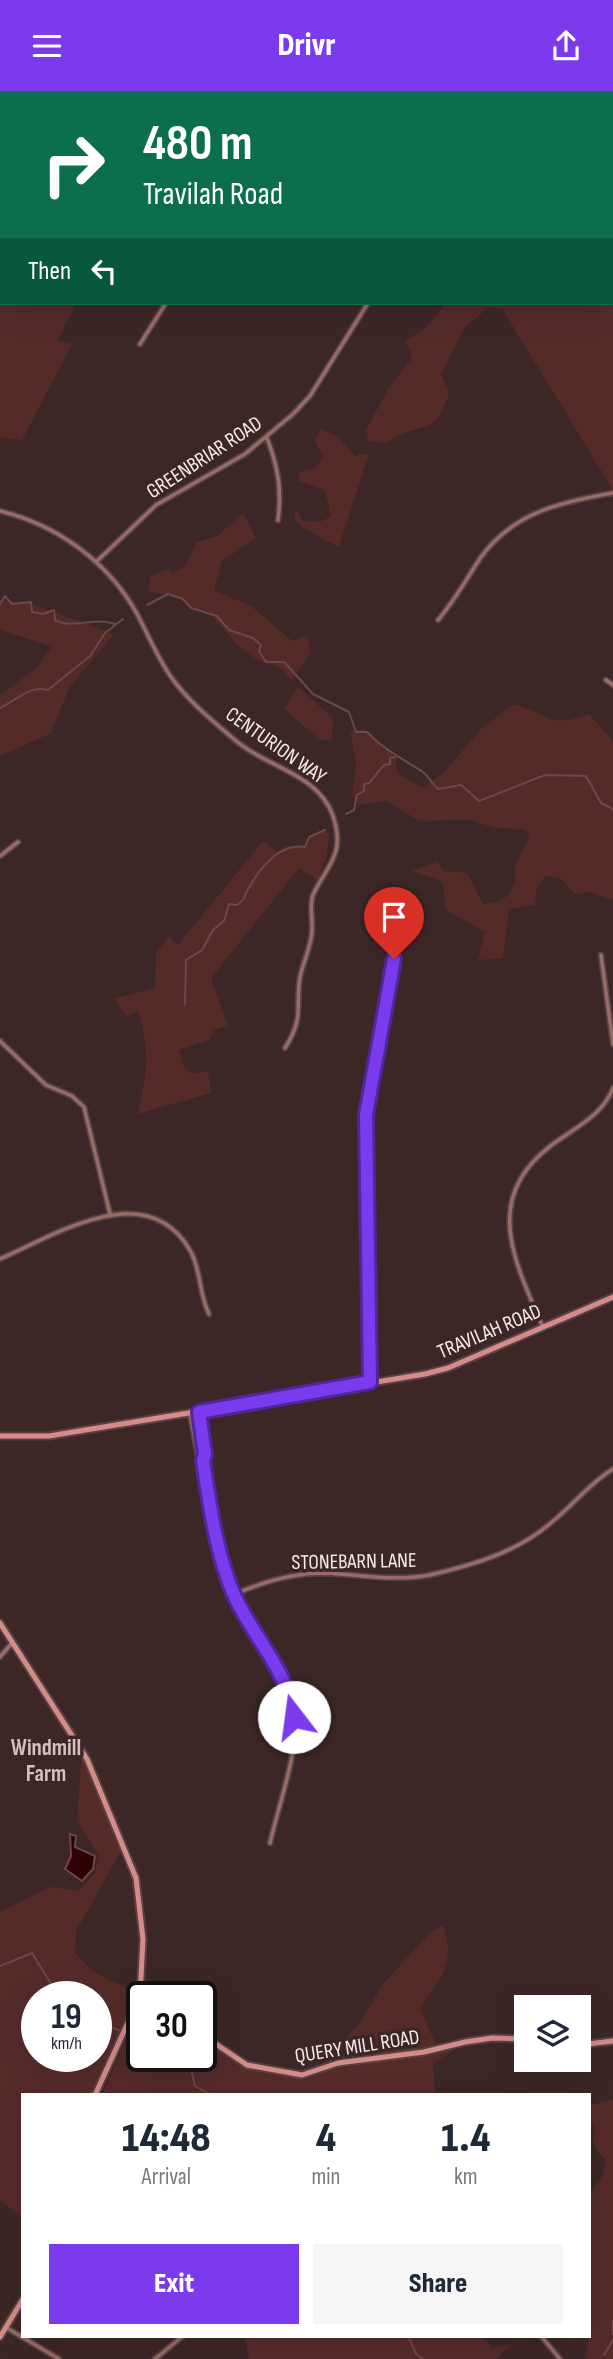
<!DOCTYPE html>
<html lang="en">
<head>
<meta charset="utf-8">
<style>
  body { margin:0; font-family:"Sofia Sans Condensed",sans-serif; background:#f6f6f7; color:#1f2937; height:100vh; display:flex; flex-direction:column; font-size:26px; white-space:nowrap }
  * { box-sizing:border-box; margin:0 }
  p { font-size:23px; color:#747a83 }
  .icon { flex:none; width:38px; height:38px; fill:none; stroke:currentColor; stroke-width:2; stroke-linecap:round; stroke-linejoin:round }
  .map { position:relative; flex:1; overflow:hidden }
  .details { position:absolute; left:21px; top:2002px; width:570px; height:245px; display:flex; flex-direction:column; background:#fff; border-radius:0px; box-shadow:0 7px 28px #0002 }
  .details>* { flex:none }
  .top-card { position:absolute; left:0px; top:0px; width:614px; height:214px; box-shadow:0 7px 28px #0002; background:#0b6e4f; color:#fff; overflow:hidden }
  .buttons { position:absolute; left:514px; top:1904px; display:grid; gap:14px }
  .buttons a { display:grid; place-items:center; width:77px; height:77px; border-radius:0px; background:#fff; box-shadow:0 7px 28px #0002; font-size:35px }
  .speed { position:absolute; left:21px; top:1890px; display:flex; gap:14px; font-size:35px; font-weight:700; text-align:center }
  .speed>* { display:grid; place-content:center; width:91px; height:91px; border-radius:50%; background:#fff; box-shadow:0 7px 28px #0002; line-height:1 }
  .speed small { font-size:18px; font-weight:400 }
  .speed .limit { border:4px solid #111; border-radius:10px; background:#fff; color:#111 }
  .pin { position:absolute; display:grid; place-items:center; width:60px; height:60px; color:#fff; margin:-72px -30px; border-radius:50% 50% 50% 0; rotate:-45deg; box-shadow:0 0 7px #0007 }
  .pin .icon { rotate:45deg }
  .me { position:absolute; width:77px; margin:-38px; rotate:345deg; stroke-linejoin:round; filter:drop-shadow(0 0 5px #0008) }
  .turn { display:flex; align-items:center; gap:24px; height:147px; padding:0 28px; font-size:32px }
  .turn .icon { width:91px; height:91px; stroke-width:2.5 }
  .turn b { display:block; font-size:49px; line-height:60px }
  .then { display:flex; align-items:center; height:66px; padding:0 28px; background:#0003; gap:14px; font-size:26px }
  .eta { display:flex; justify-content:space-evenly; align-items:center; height:119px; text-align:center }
  .eta b { font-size:42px; font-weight:800; line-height:49px }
  .action { display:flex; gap:14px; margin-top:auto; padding:14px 28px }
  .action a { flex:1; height:80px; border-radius:0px; background:#7c3aed; color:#fff; font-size:28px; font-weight:800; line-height:80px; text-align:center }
  .action a+a { background:#f6f6f7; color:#1f2937 }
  header { display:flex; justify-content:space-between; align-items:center; height:91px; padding:0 28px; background:#7c3aed; color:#fff; font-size:32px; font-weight:800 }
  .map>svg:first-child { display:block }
</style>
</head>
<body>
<header><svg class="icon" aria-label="menu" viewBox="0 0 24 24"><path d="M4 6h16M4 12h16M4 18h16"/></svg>Drivr<svg class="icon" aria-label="share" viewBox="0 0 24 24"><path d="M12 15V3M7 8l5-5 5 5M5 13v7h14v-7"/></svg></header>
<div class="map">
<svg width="613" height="2268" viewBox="0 0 613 2268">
  <rect width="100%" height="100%" fill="#3c2726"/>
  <path fill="#552b2a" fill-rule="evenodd" d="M0 0H184L2 2V212H76L57 250 72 253 22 349 0 346Z
    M536 0H613V399L503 219 489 216 465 236 441 283 449 302C434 350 422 327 386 352L369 350 366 339 388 298 412 267 406 249 424 239 446 212H612V2Z
    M321 338 338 346 355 365 369 362 339 456 303 437 294 428 296 418 303 430 319 431 331 426 325 399 298 390 300 381 315 377 323 367 315 349Z
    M243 422 256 447 222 470 214 500 251 515 292 550 307 545 311 561 292 589 279 576 261 571 236 553 209 521 191 517 177 506 149 501 150 485 168 478 173 482 186 474 197 451 217 445Z
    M0 509 29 512 114 543 69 597 51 642 0 665V604L37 577 52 555 0 539Z
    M298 596 333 627 332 649H320L284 618Z
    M514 613C549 624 549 638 589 623L613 650V809L589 801 575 803 560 787 545 785 537 796 535 814 509 818 503 867 478 869 485 841 446 819 443 791 412 780 437 771 444 780 467 782 483 813C498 813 512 806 515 790 516 785 514 778 516 773 519 763 527 754 530 743L523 738 495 737 470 729 419 730 387 710 359 714 352 705 356 673 350 640 365 638 396 667 397 681 422 697 443 682 482 637Z
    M325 739 329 743C328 761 326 773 317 789L299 777 211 887 228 935 214 939 209 949 179 959 183 975 192 983 208 980 211 1002 137 1023C148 986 150 956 138 920L126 925 114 908 155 897 156 862 169 845 178 854 263 750 277 761 287 755 305 756 309 746Z
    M82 1660 124 1755 76 1840 75 1862 92 1880 136 1902 91 2004H23V2127L0 2109V1821L50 1796 79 1800 94 1783 99 1766 77 1729ZM37 1906H96V1965H37Z
    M443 1834C456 1876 441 1883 420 1918L438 1958 465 1951 433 1973 435 2004H102L136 1926 142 1925V1965H201V1945L247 1976 302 1987 314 1983 361 1930 383 1893 429 1843Z
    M613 2009V2268H586L591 2228 590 2102 601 2087 606 2068C593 2060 591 2049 595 2035L590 2033V2014Z
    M244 2245H481L492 2257 511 2253 496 2268H249Z"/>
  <path fill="#2e0205" stroke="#6b484a" stroke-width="2" d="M70 1743 76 1745 75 1756 95 1765 93 1778 82 1790 65 1778 71 1765Z"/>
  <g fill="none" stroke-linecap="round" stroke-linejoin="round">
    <path stroke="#6b484a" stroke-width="2" d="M0 513 5 505 12 513 31 511 32 521 43 523 54 519 55 529C74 539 94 525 115 533
      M147 514 168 503 183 508 191 517 217 525 229 539 253 547 261 554 259 560 266 571H284L313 603 349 621 356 641H367C387 661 400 666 423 681 429 686 432 693 438 698L461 694 479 710 545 684 586 685 601 712 613 718
      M0 617C16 610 29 594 48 599L90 565 105 542 123 528
      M346 723 354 719 357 704 364 700V693L369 692 384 674 390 673V667L396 666
      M185 913 186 869 202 859 213 839 224 830 229 813 237 814 243 809C253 785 277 751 305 756L309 746 325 739
      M0 1875 32 1862 59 1906
      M96 1930 121 1940
      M127 1942 142 1948
      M175 1965 191 1978 195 1995 211 2004
      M613 2230V2243
      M408 2245 416 2263 423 2268
      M604 2264 613 2249"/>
    <g stroke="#574241" stroke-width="7">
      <path id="street" d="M459 0V2
        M271 2 272 0
        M140 253 166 212
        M267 347C278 376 282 398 278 429
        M0 420C57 434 107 470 136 521 148 543 157 566 171 586 188 610 213 630 235 649 267 677 318 682 333 725 346 764 327 774 313 804 309 814 313 830 312 840 311 857 303 871 300 886 295 918 305 925 285 957
        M96 471 156 414 245 363 292 324 310 305 368 212
        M438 529C455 509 467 487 481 466 514 421 561 411 613 402
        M606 589 613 594
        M0 765 18 751
        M601 864 613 953
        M0 950 46 994 72 1005 84 1016 110 1123
        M0 1168C57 1143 148 1084 191 1161 201 1180 199 1203 209 1223
        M542 1234C511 1163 481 1102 560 1048 581 1034 604 1021 613 997
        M370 1291 366 1024 394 868 390 855
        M199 1321 205 1363 203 1370C210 1414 216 1462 234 1504 253 1547 292 1584 295 1632 297 1664 277 1720 270 1752
        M190 1323 198 1364 203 1370
        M235 1503C263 1491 292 1482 323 1482 359 1483 393 1491 430 1484 473 1474 518 1461 552 1431 573 1414 590 1392 613 1378
        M0 1566 12 1552
        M7 2237 59 2268
        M541 2245 560 2268
        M155 2268 183 2245"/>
    </g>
    <g stroke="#574241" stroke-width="9">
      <path id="secondary" d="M0 1345H49L425 1283 448 1277 613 1206
        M0 1532 87 1668 136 1787 143 1848 140 1905 95 2004
        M201 1943 247 1974 302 1984 338 1972 424 1961 465 1951 492 1947 527 1948
        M579 1954 613 1950
        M0 2246 23 2208"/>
    </g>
    <use href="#street" stroke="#986a68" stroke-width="3.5"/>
    <use href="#secondary" stroke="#d58b88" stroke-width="5"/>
  </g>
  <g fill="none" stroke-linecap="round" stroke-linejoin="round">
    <g stroke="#51269a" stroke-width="18">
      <path id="route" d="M294 1626C289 1582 253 1545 235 1506 216 1464 210 1415 203 1370L205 1363 199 1321 370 1291 366 1024 394 868"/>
    </g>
    <use href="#route" stroke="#7c3aed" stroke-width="12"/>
  </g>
  <g text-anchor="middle" stroke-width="7" stroke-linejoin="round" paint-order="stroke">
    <g font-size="21" fill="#faebea" stroke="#3c2726">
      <text transform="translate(204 366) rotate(-33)" y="7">GREENBRIAR ROAD</text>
      <text transform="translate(276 654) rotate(35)" y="7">CENTURION WAY</text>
      <text transform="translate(489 1240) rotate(-23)" y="7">TRAVILAH ROAD</text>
      <text transform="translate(354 1470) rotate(-1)" y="7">STONEBARN LANE</text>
      <text transform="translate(357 1955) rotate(-9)" y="7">QUERY MILL ROAD</text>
    </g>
    <g font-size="23" font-weight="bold" fill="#dabebc" stroke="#3c2726">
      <text x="46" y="1664">Windmill<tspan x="46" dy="26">Farm</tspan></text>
    </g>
  </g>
</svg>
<div class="buttons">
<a><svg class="icon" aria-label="layers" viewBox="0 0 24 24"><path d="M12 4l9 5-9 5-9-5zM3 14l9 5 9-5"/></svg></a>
</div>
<div class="speed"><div>19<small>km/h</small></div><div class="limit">30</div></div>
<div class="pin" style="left:394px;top:868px;background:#d93025"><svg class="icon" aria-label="arrive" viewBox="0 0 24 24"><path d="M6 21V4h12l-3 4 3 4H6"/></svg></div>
<svg class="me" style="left:294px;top:1626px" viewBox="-20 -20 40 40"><circle r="19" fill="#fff"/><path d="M0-13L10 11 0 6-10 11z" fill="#7c3aed"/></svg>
<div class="top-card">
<div class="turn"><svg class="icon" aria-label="right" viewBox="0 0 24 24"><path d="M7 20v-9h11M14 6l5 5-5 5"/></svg><div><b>480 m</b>Travilah Road</div></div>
<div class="then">Then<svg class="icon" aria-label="left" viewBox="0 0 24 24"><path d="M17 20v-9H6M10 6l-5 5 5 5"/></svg></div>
</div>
<section class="details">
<div class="eta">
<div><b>14:48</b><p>Arrival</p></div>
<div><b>4</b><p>min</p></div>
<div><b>1.4</b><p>km</p></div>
</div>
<div class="action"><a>Exit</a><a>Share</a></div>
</section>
</div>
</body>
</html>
